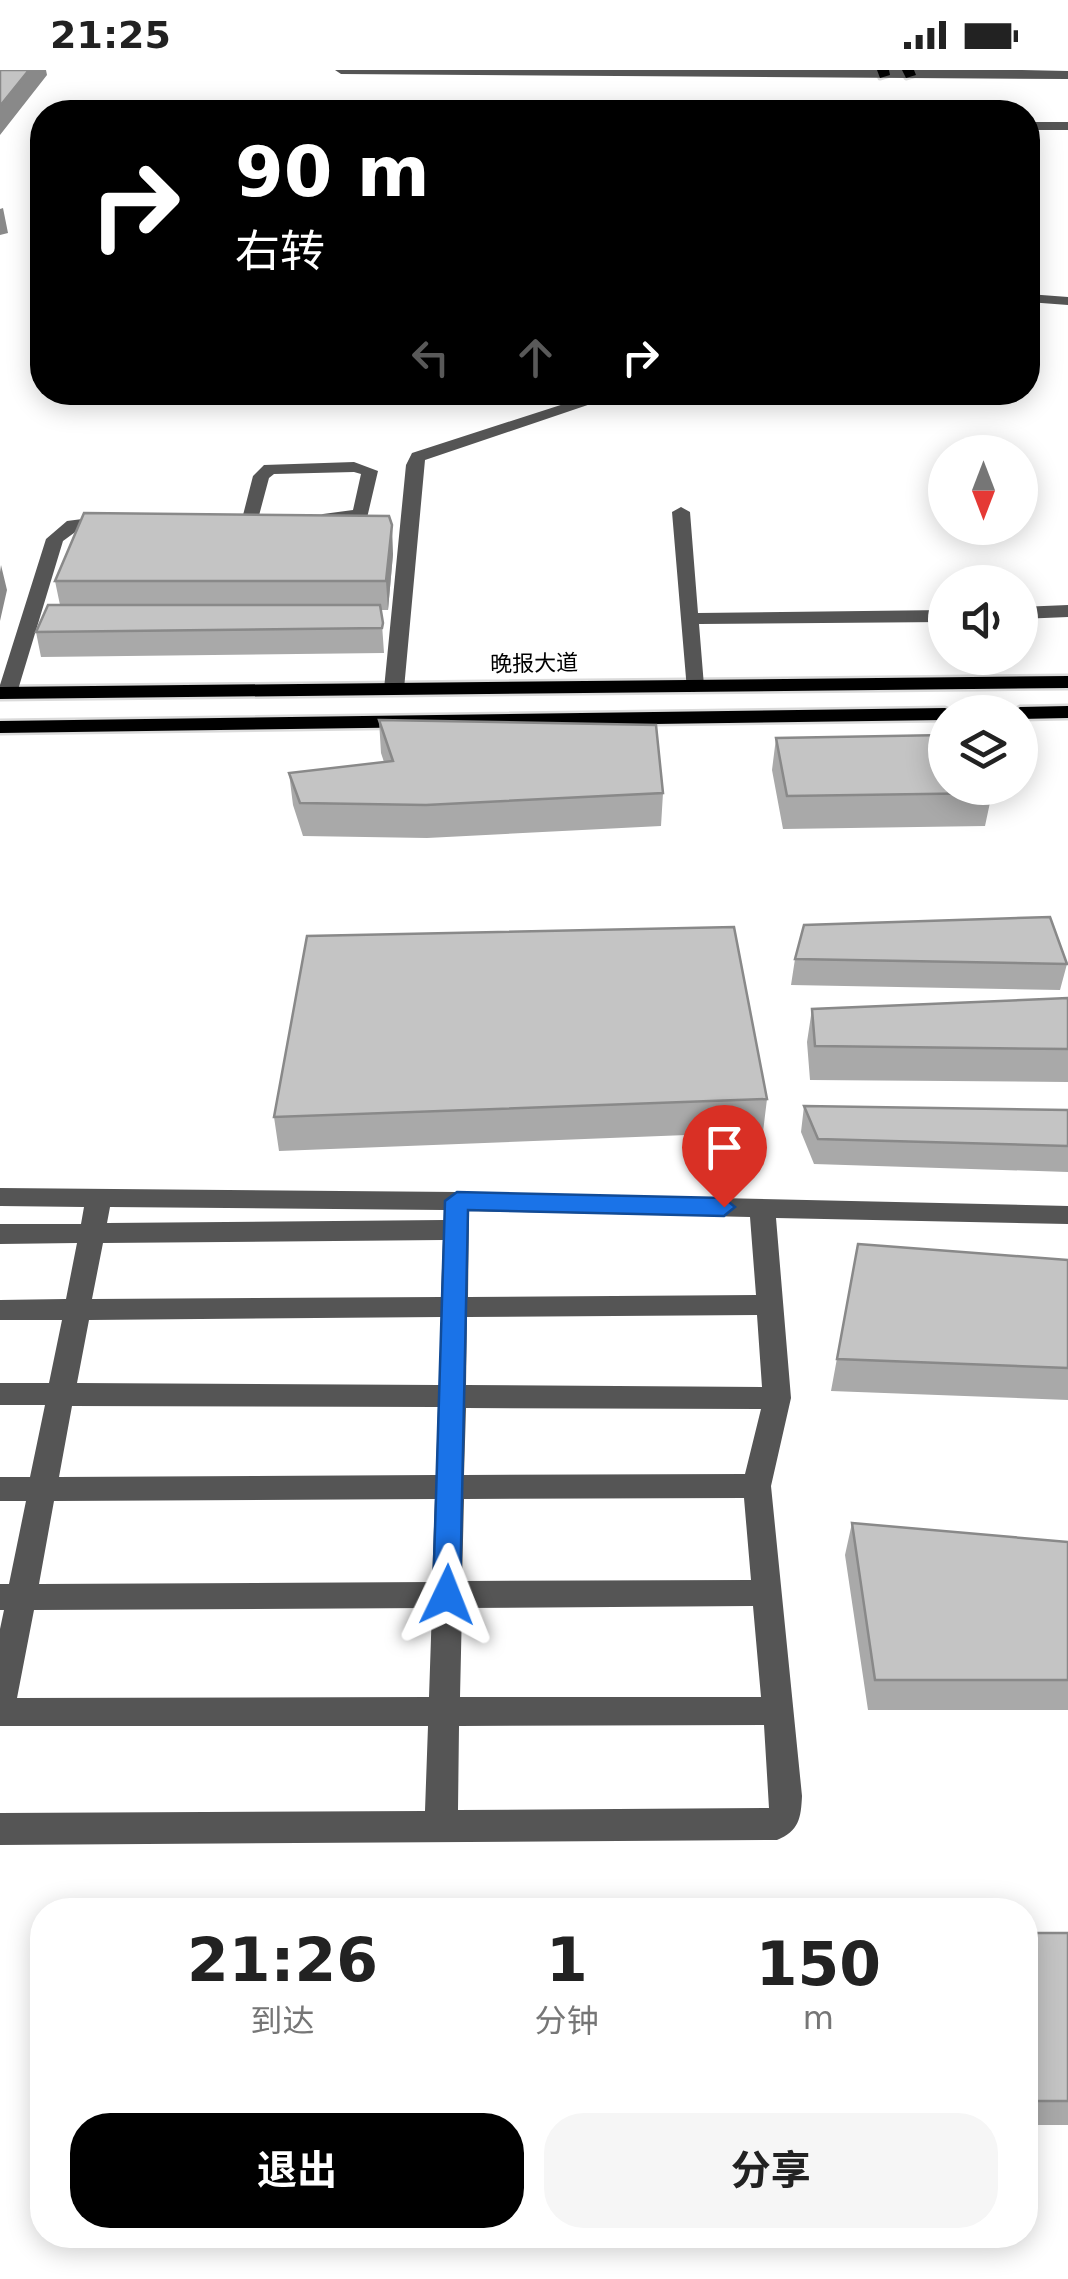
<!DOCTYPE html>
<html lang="zh">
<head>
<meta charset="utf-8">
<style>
  body { margin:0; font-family:"DejaVu Sans","Noto Sans SC",sans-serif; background:#f6f6f6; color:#222; height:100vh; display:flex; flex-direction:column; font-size:38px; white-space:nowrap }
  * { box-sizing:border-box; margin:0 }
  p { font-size:32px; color:#767676 }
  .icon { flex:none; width:55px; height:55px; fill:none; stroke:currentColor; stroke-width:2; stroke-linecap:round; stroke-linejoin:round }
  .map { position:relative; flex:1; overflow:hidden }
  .panel { position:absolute; left:30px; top:1828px; width:1008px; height:350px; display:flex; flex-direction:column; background:#fff; border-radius:40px; box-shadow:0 5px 25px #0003 }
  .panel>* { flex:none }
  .guide { position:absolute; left:30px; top:30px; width:1010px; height:305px; border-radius:40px; box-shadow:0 5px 25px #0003; background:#000; color:#fff; overflow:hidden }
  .needle { width:65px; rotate:180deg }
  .tools { position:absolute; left:928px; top:365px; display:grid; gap:20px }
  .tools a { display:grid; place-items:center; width:110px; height:110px; border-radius:50%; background:#fff; box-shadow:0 5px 25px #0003; font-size:50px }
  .pin { position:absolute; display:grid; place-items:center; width:85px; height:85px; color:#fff; margin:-102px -42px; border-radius:50% 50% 50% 0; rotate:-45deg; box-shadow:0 0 10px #0007 }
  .pin .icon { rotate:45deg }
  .me { position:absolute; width:110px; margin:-55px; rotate:2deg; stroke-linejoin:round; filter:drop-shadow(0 0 8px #0008) }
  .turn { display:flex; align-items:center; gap:35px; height:210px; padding:0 40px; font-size:45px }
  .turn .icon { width:130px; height:130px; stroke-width:2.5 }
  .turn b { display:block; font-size:70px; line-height:85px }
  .lanes { display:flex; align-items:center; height:95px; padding:0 40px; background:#0003; justify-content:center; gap:50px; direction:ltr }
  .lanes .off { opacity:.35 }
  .eta { display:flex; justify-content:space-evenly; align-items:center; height:170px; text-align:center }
  .eta b { font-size:60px; font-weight:700; line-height:70px }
  .action { display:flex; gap:20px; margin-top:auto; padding:20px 40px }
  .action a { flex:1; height:115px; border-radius:40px; background:#000; color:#fff; font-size:40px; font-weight:700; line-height:115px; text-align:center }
  .action a+a { background:#f6f6f6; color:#222 }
  .status { display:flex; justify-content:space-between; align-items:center; height:70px; padding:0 50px; background:#fff; direction:ltr }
  .status svg { height:28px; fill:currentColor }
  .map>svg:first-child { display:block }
</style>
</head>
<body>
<div class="status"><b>21:25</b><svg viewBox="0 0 49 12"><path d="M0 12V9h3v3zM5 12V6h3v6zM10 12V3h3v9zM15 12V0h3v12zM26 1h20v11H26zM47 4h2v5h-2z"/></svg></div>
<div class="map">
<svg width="1068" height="2209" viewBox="0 0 1068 2209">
  <rect width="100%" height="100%" fill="#fff"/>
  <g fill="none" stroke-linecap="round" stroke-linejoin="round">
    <g stroke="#dbdbdb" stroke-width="5">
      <path id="major" d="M877 0H889L890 5 880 8Z
        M902 0H914L916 5 906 8Z
        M1068 606V618L0 629V617Z
        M1068 636V648L1020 649V642H1011L1020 637Z
        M945 638 954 642H945V650L0 663V651Z"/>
    </g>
    <path fill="#555" fill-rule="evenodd" d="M335 0H1022L1068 1V9L341 4Z
      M1028 52H1068V60H1028Z
      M1028 224 1068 227V235L1028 232Z
      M601 322H626L425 390 404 619 401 623H387L384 619 406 395 412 383Z
      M354 392 378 401 367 448 323 454 314 449 323 444 353 440 361 404 354 402 274 404 269 408 257 453 242 449 253 406 264 395Z
      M681 437 690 442 698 543 945 540V552L699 554 704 616 694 622 687 620 672 442Z
      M113 445 122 450 119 454 78 460 63 471 17 623 14 627H0V615L46 469 67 451Z
      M1068 535V547L1020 549V537Z
      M0 1118 457 1122 1068 1136V1154L776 1148 791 1328 771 1416 802 1726C801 1748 799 1761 777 1770L0 1775V1743L425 1741 428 1656H0V1559L4 1540H0V1514H9L26 1431H0V1407H30L45 1335H0V1313H49L62 1250H0V1230L66 1229 77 1173 0 1174V1154H81L84 1137 0 1136ZM110 1137 444 1140V1150L107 1153ZM469 1141 750 1147 756 1225 468 1227ZM443 1170 441 1227 92 1229 103 1173ZM757 1245 762 1317 466 1315 467 1247ZM441 1247 439 1315 77 1313 89 1250ZM72 1336 438 1337 436 1405 59 1407ZM466 1338 761 1339 745 1404 464 1405ZM744 1428 751 1510 462 1511 464 1429ZM435 1429 432 1512 39 1514 54 1431ZM753 1536 761 1627H460L462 1538ZM432 1538 429 1627 17 1628 34 1540ZM764 1655 769 1738 458 1740 459 1656Z"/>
    <use href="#major" fill="#000" fill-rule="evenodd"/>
  </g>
  <path fill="#a9a9a9" d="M393 484 388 540H381L384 583 41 587 36 562 60 535 55 511Z
    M379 650 663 723 661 756 427 768 303 766 293 735 289 703 384 692 381 683Z
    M776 668 992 723 985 756 783 759 772 700Z
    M795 889 1067 894 1060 920 791 915Z
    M1068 928V1012L810 1010 807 972 812 939Z
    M767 1029 763 1062 279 1081 274 1047Z
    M804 1036 1068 1040V1102L814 1094 801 1062Z
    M858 1174 1068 1190V1330L831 1321Z
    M852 1453 1068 1472V1640H868L845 1485Z
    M1025 1863H1068V2055H1025Z"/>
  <path fill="#898989" d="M29 0H46L47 5 0 65V36Z
    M3 138 8 163 0 165V139Z
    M392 455 393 484 388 540 386 511Z
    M1 495 7 520 0 551V502Z"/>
  <path fill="#c4c4c4" stroke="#898989" stroke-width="2.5" d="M0 0H29L0 36Z
    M84 443 389 446 392 455 386 511H55Z
    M48 535H380L383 553 382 558 36 562Z
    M379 650 656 655 663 723 426 735 300 733 289 703 393 691Z
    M945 665V718H990L992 723 787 726 776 668Z
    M1050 847 1067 894 795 889 804 855Z
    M734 857 767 1029 274 1047 307 866Z
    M1068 928V979L815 976 812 939Z
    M804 1036 1068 1040V1076L818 1069Z
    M858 1174 1068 1190V1298L837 1289Z
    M852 1453 1068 1472V1610H875Z
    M1025 1863H1068V2031H1025Z"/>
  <path fill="#1a73e8" stroke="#114b97" stroke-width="2.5" d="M457 1122 724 1128 735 1137 724 1146 468 1140 460 1525 456 1534 447 1537 437 1534 433 1525 445 1131Z"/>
  <g text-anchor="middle" stroke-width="8" stroke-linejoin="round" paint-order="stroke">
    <g font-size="22" fill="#000" stroke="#fff">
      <text transform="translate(534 593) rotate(-1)" y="8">晚报大道</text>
    </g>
  </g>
</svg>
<div class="tools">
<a><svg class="needle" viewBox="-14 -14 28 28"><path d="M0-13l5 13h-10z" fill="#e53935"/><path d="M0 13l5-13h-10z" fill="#767676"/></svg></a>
<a><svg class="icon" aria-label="sound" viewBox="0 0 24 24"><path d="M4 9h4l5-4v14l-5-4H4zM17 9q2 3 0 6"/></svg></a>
<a><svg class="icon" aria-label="layers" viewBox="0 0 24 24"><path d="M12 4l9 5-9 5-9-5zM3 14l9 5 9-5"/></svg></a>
</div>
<div class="pin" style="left:724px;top:1137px;background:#d93025"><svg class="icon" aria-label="arrive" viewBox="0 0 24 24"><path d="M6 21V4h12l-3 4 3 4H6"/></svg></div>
<svg class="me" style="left:447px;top:1525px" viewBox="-20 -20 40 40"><path d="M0-17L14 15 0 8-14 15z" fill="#1a73e8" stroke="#fff" stroke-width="4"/></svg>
<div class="guide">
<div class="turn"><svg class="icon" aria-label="right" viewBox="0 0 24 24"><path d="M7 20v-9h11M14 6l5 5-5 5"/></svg><div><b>90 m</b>右转</div></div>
<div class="lanes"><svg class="icon off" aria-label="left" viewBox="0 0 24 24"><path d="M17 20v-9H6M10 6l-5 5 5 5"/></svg><svg class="icon off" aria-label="ahead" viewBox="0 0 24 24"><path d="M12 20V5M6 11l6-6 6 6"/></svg><svg class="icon" aria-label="right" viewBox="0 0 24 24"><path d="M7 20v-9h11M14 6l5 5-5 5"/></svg></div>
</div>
<section class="panel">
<div class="eta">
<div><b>21:26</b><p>到达</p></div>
<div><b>1</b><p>分钟</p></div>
<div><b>150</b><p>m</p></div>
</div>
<div class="action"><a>退出</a><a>分享</a></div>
</section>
</div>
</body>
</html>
